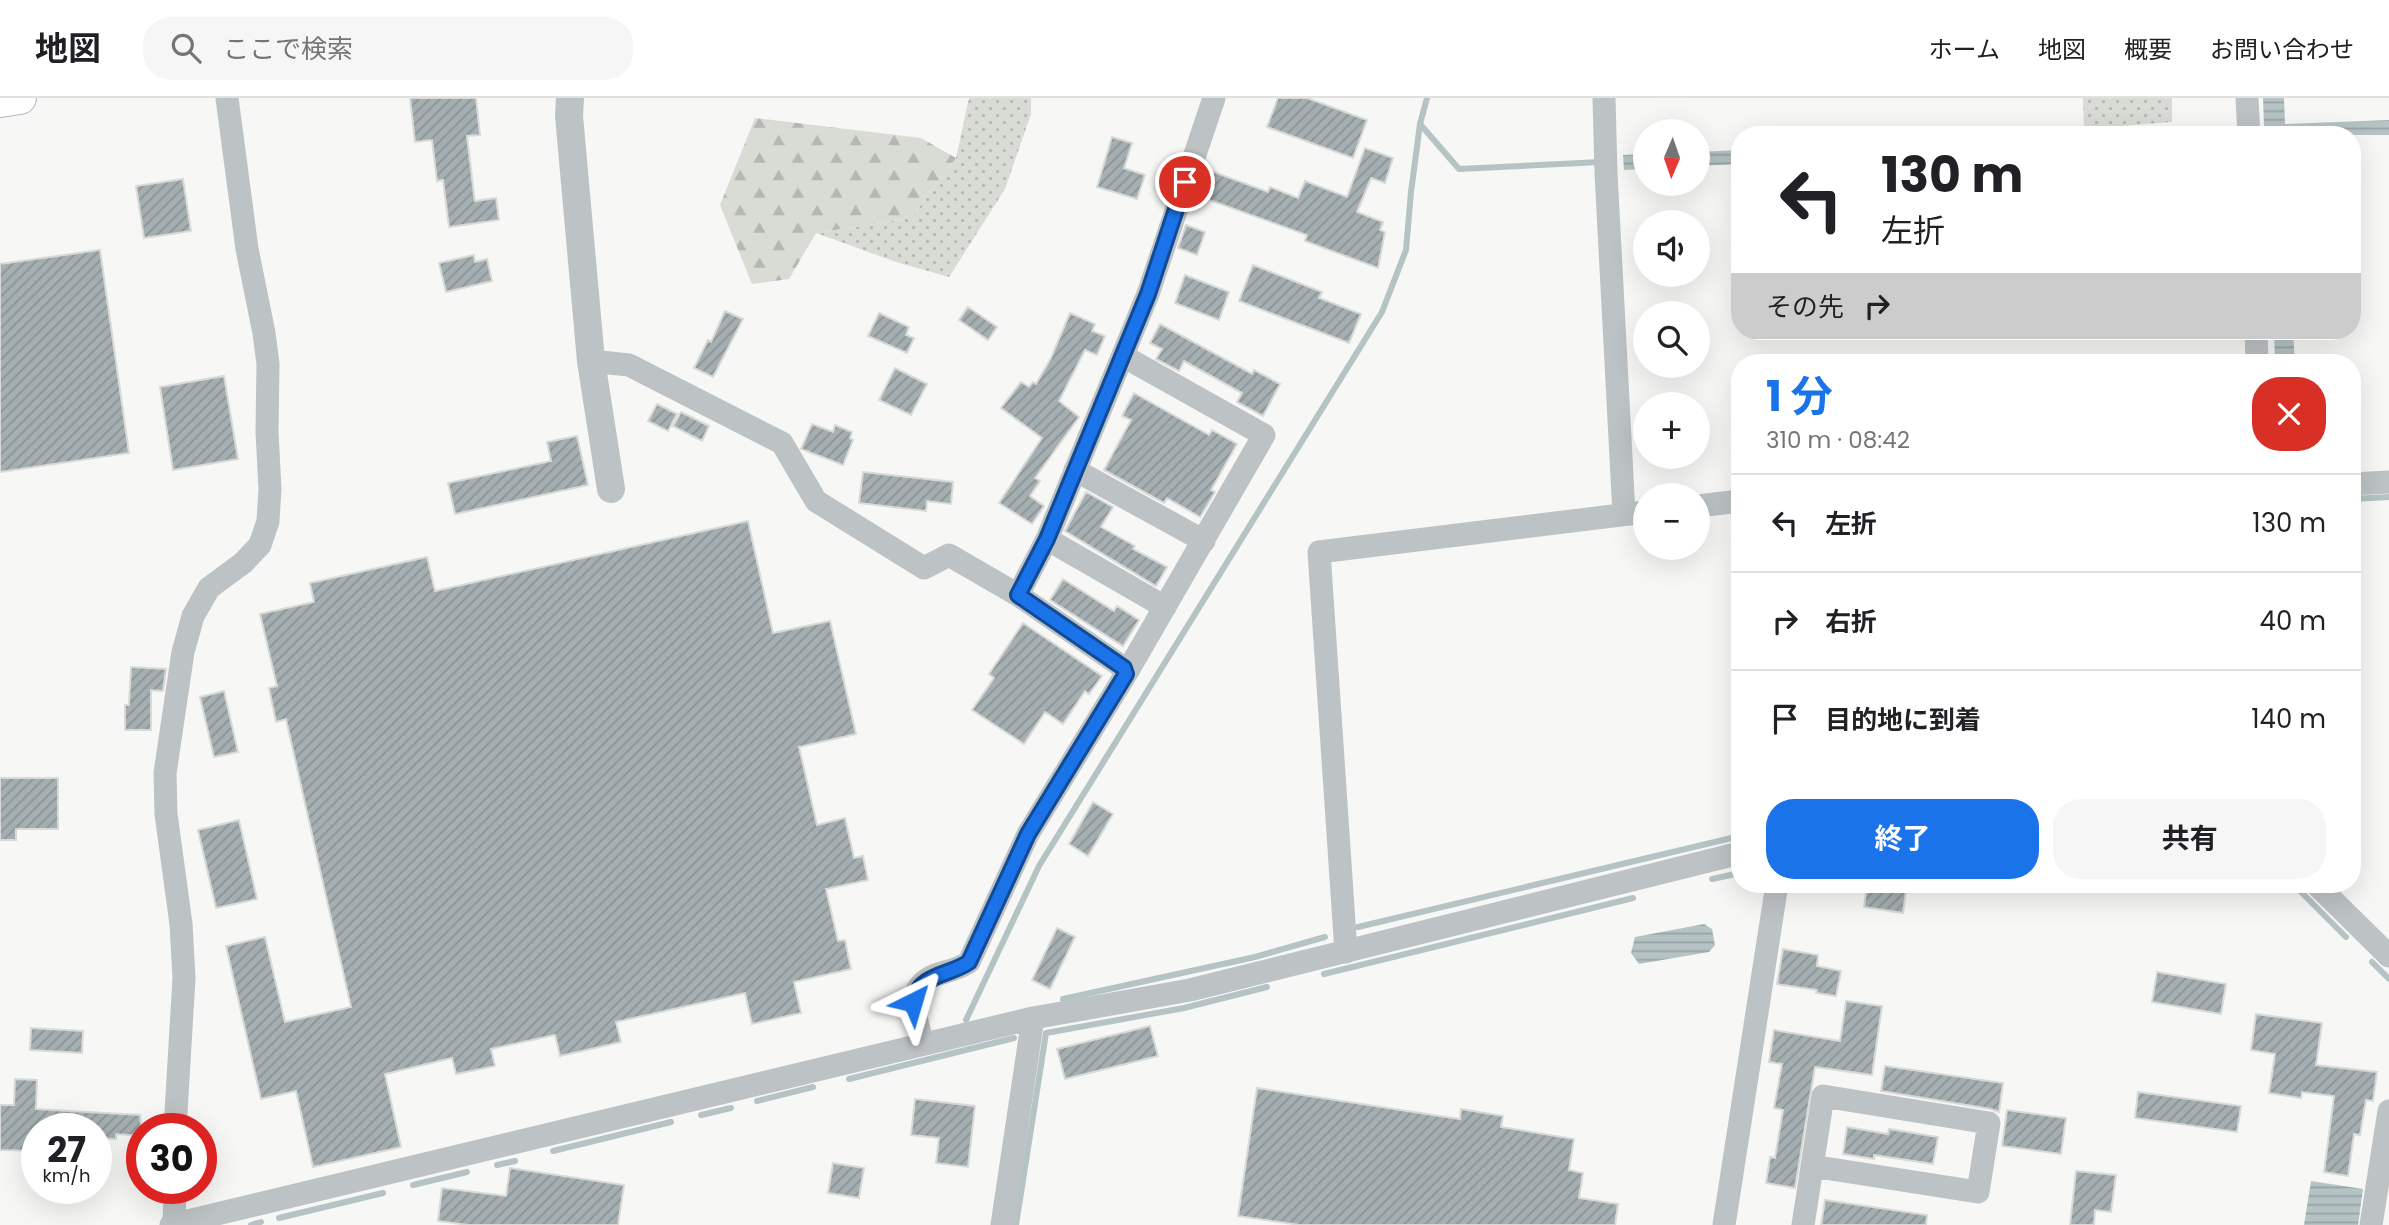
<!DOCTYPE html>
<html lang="ja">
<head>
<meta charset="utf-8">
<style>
  body { margin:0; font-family:Poppins,"Noto Sans JP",sans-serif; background:#f6f6f6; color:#202124; height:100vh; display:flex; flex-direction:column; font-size:26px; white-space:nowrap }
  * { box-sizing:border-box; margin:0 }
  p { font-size:23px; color:#757577 }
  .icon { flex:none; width:38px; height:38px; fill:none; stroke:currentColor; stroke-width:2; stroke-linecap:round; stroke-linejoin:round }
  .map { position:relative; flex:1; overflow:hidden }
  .side { position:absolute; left:1731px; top:256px; width:630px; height:539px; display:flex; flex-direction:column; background:#fff; border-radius:28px; box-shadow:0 7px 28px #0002 }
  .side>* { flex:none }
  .top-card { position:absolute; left:1731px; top:28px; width:630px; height:214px; border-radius:28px; box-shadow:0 7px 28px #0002; background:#fff; color:#202124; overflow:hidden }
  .needle { width:46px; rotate:182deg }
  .controls { position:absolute; left:1633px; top:21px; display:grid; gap:14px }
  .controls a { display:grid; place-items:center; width:77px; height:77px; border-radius:50%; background:#fff; box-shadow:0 7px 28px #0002; font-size:35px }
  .speed { position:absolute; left:21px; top:1015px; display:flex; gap:14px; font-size:35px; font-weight:700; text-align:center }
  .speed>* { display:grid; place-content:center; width:91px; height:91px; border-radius:50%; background:#fff; box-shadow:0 7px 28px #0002; line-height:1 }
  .speed small { font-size:18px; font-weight:400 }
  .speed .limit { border:10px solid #d22; background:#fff; color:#111 }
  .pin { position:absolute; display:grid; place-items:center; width:60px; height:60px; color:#fff; margin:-30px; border:4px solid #fff; border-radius:50%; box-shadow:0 2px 7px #0007 }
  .me { position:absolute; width:77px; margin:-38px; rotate:40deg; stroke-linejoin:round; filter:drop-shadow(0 0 5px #0008) }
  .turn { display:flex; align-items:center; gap:24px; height:147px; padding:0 35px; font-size:32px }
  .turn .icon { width:91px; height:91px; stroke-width:2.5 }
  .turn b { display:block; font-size:49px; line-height:60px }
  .then { display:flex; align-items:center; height:66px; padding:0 35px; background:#0003; gap:14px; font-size:26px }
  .round { display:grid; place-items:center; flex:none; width:74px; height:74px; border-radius:28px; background:#f6f6f6 }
  .overview { display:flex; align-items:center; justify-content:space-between; height:119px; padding:0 35px }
  h1 { font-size:42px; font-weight:700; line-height:52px; color:#1a73e8 }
  .button { display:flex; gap:14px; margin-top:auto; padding:14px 35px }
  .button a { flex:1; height:80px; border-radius:28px; background:#1a73e8; color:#fff; font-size:28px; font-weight:700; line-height:80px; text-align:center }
  .button a+a { background:#f6f6f6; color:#202124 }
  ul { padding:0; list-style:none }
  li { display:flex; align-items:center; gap:21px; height:98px; padding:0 35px; border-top:2px solid #e0e0e0 }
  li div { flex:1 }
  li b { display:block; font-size:26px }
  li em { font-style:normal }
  header { display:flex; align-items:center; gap:42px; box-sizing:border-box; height:98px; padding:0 35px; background:#fff; border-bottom:2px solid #e0e0e0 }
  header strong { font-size:33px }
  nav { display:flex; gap:38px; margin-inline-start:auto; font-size:24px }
  .search { width:490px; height:63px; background:#f6f6f6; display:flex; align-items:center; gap:18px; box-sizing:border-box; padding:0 24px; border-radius:28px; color:#757577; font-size:26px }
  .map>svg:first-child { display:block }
</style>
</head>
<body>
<header>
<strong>地図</strong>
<div class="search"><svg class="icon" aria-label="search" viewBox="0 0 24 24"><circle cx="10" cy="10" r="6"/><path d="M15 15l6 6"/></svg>ここで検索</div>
<nav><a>ホーム</a><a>地図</a><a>概要</a><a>お問い合わせ</a></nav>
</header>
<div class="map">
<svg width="2389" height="1127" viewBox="0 0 2389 1127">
  <defs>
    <pattern id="grass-dots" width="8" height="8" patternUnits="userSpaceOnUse" patternTransform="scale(1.75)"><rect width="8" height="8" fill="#d9dcd5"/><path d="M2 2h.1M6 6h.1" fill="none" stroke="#b4b7b2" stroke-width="1.8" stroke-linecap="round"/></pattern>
    <pattern id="forest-firs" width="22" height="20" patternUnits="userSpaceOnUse" patternTransform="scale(1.75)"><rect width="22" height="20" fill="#d9dcd5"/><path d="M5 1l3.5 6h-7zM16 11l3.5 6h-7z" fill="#b4b7b2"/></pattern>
    <pattern id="water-rules" width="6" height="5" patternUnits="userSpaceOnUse" patternTransform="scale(1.75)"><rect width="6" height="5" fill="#b5c3c4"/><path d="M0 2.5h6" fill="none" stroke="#97a3a4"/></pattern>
    <pattern id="building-hatch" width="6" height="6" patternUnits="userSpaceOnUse" patternTransform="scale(1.75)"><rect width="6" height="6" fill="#a5afb1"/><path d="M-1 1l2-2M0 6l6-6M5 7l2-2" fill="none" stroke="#8a9395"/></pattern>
  </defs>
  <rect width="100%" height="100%" fill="#f7f7f5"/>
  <path fill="url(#grass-dots)" d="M969 0H1031V16L1005 91 949 179 896 164 816 135 911 120 956 60Z
    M2083 0H2172V24L2084 31Z"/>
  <path fill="url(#forest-firs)" d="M755 20 921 40 956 60 911 120 816 135 789 181 752 186 720 107Z"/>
  <path fill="url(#water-rules)" d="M2263 0H2284L2285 26 2389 22V37H2066L2264 28Z
    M1739 52V66L1698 68V54Z
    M1645 56V71L1624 72 1623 57Z
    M2274 233H2293L2295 264H2275Z
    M1704 826 1712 831 1715 847 1709 854 1639 866 1631 855 1635 839Z
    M2311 1083 2363 1091 2358 1127H2304Z"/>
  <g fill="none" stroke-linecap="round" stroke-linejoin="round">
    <path stroke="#b5c3c4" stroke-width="6" d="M1420 26 1459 71 1601 64
      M2352 401 2389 399
      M1712 781 1740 775
      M2293 786 2346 839
      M1358 829 1740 738
      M2372 864 2389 881
      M1324 876 1633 800
      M1063 901 1255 859 1325 839
      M966 922 1039 768 1382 214 1406 152 1411 94 1420 26 1427 0
      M849 981 1014 940
      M757 1003 813 989
      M701 1017 731 1010
      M553 1053 671 1024
      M497 1067 515 1063
      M413 1087 467 1074
      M279 1120 383 1095
      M251 1127 261 1124
      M1016 1127 1046 935 1184 910 1267 889"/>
  </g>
  <path fill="url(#building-hatch)" stroke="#d9d9d8" stroke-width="2" d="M410 0H476L480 37 467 38 474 97 475 103 496 100 499 122 449 129 443 82 437 83 432 42 415 44Z
    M1278 0H1307L1367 22 1353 60 1267 29Z
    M1112 39 1132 45 1124 70 1145 77 1137 101 1097 89Z
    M1365 50 1393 60 1385 85 1371 80 1357 114 1383 124 1380 132 1385 134 1378 170 1305 143 1307 137 1201 99 1211 73 1268 94 1270 89 1298 100 1305 83 1347 99Z
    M183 81 191 133 144 140 136 88Z
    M1186 127 1205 134 1197 157 1178 150Z
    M100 152 129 355 0 374V166Z
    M474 157 475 164 487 161 492 183 446 194 439 165Z
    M1253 167 1322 194 1319 200 1361 216 1349 245 1239 203Z
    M1185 177 1229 194 1219 222 1175 205Z
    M968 209 997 229 988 242 959 222Z
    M725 213 743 221 713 279 694 270 708 242 711 244Z
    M879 215 909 229 906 237 914 240 907 255 868 238Z
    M1070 215 1095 226 1092 233 1105 238 1097 257 1085 252 1059 303 1079 319 1035 380 1040 383 1030 398 1044 408 1032 426 999 405 1042 340 1001 310 1021 284 1029 289 1033 284 1036 286 1051 260Z
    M1160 226 1252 276 1254 272 1280 286 1263 318 1237 304 1242 295 1184 263 1179 273 1156 261 1162 251 1150 245Z
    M895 270 927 286 911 317 879 302Z
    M224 278 238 361 173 372 160 289Z
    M1134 295 1209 337 1212 332 1237 346 1211 392 1215 394 1200 419 1167 400 1164 405 1104 372 1131 322 1122 318Z
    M657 306 677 316 668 333 648 323Z
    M681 314 709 328 702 343 673 328Z
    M812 326 833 334 835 327 852 334 850 340 853 342 843 367 801 351Z
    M577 338 588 387 455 416 448 385 551 363 547 344Z
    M863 374 953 384 951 406 927 403 926 413 859 405Z
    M1086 394 1113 409 1101 429 1135 448 1133 451 1167 469 1156 488 1065 433Z
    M748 423 773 535 830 523 856 636 799 649 817 727 845 720 854 760 863 758 868 782 826 791 838 843 845 842 851 871 794 884 801 915 752 926 745 895 616 924 621 944 560 958 555 937 491 951 495 968 456 976 452 960 385 976 401 1049 313 1069 296 993 261 1001 226 848 265 839 285 924 351 909 286 621 276 624 269 590 277 588 260 516 314 504 310 485 427 459 435 493Z
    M1063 481 1114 513 1117 508 1139 522 1123 548 1050 502Z
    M1023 525 1102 578 1089 596 1085 593 1063 626 1045 614 1024 646 972 612 994 580 989 576Z
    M131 569 166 571 163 593 151 592V632H125V607H129Z
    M224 593 238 654 214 659 200 599Z
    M0 680H58V731H16V742H0Z
    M1093 704 1113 716 1088 758 1069 746Z
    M239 722 257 801 216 810 198 732Z
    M1867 786H1907L1903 815 1864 809Z
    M1057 830 1075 839 1050 891 1032 882Z
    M1783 851 1818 857 1817 868 1841 873 1836 898 1816 895 1817 892 1777 886Z
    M2157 874 2226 886 2221 916 2152 904Z
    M1846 903 1882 908 1872 977 1815 969 1795 1090 1766 1085 1770 1059 1775 1060 1783 1012 1774 1010 1782 966 1769 964 1774 932 1840 943Z
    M2256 916 2322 925 2316 967 2377 974 2373 1003 2366 1002 2360 1037 2354 1036 2348 1078 2324 1074 2334 998 2302 994 2301 1000 2269 995 2275 956 2251 952Z
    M1150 928 1158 958 1065 981 1057 951Z
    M31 930 83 933 82 955 30 952Z
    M1885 968 2003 985 1999 1014 1991 1011 1881 993Z
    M15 981 37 982 36 1011 140 1017 142 1038 116 1036V1041L96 1040V1031H37V1053L0 1052V1007H14Z
    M1257 990 1460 1021 1461 1011 1503 1018 1501 1029 1574 1041 1569 1072 1583 1075 1579 1100 1618 1106 1615 1127H1300L1238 1118Z
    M2138 994 2241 1008 2237 1034 2135 1020Z
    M915 1001 975 1008 968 1069 936 1065 939 1040 911 1037Z
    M2007 1012 2066 1020 2061 1056 2002 1048Z
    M1847 1029 1888 1036 1889 1031 1938 1039 1933 1066 1874 1057V1061L1843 1056Z
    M833 1065 864 1070 859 1100 828 1095Z
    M510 1070 624 1087 618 1127H468L438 1123 442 1090 506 1098Z
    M2076 1073 2116 1077 2111 1114 2095 1112 2094 1127H2070Z
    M1825 1102 1927 1117 1926 1127H1821Z"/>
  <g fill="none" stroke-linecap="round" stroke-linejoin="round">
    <g stroke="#b0b7b9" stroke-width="34">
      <path id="secondary" d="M0 3 20 0"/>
    </g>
    <path stroke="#bdc2c4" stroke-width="23" d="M1604 0 1606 75 1624 416
      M2247 0 2249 37
      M2256 233 2257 264
      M1123 258 1264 337 1126 576
      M591 263 629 267 782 345 816 403 924 470 949 457 1018 497 1047 441 1148 196 1214 0
      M1075 372 1204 443
      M2352 386 2389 384
      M1698 408 1740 403
      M1047 441 1165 509
      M2316 786 2389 858
      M1346 854 1319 454 1645 414
      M923 946C917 922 903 892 933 878 945 873 958 872 969 864L1028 736 1126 576 1124 570 1018 497
      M175 1031 184 880 181 826 166 716 165 675 183 554 193 518 209 490 243 465 260 447 268 423 270 391 267 334 268 266 264 235 247 151 227 0
      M171 1127 1033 920 1190 892 1740 755
      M174 1127 175 1090
      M1002 1127 1033 920
      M1724 1127 1777 786
      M1803 1127 1823 998 1989 1025 1978 1094 1812 1068
      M2371 1127 2389 1013"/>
    <path stroke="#bdc2c4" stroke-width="28" d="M570 0 569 18 591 263 611 391"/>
    <use href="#secondary" stroke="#fff" stroke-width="32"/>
  </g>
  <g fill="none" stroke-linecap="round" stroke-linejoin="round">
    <g stroke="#114b97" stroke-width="18">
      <path id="route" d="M913 904C920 875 949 878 969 864L1028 736 1126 576 1124 570 1018 497 1047 441 1148 196 1185 84"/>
    </g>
    <use href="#route" stroke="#1a73e8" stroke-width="12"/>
  </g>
</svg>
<div class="controls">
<a><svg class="needle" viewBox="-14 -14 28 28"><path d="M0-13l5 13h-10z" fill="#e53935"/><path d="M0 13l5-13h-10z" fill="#757577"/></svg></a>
<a><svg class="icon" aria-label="sound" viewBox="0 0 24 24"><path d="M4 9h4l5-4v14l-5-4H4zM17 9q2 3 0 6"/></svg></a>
<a><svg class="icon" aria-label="search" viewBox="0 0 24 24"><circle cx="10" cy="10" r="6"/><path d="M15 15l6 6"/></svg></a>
<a>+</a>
<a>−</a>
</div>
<div class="speed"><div>27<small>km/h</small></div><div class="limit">30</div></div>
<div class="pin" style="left:1185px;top:84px;background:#d93025"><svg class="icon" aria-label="arrive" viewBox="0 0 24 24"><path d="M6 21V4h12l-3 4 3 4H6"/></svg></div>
<svg class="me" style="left:913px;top:904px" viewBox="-20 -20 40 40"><path d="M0-17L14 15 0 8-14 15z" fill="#1a73e8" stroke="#fff" stroke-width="4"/></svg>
<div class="top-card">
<div class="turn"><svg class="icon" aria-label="left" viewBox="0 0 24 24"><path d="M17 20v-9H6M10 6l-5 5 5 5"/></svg><div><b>130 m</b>左折</div></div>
<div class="then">その先<svg class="icon" aria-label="right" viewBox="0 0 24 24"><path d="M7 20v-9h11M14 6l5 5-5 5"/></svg></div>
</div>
<section class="side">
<div class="overview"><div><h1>1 分</h1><p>310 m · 08:42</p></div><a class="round" style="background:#d93025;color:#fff"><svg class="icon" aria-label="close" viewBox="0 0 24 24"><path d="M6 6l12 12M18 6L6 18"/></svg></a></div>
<ul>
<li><svg class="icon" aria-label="left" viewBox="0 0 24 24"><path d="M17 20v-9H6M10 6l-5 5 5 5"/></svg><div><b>左折</b></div><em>130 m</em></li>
<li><svg class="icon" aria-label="right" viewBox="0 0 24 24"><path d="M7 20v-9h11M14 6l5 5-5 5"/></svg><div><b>右折</b></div><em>40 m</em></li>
<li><svg class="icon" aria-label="arrive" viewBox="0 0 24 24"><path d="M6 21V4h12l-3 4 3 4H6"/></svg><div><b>目的地に到着</b></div><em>140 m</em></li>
</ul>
<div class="button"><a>終了</a><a>共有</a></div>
</section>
</div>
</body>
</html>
